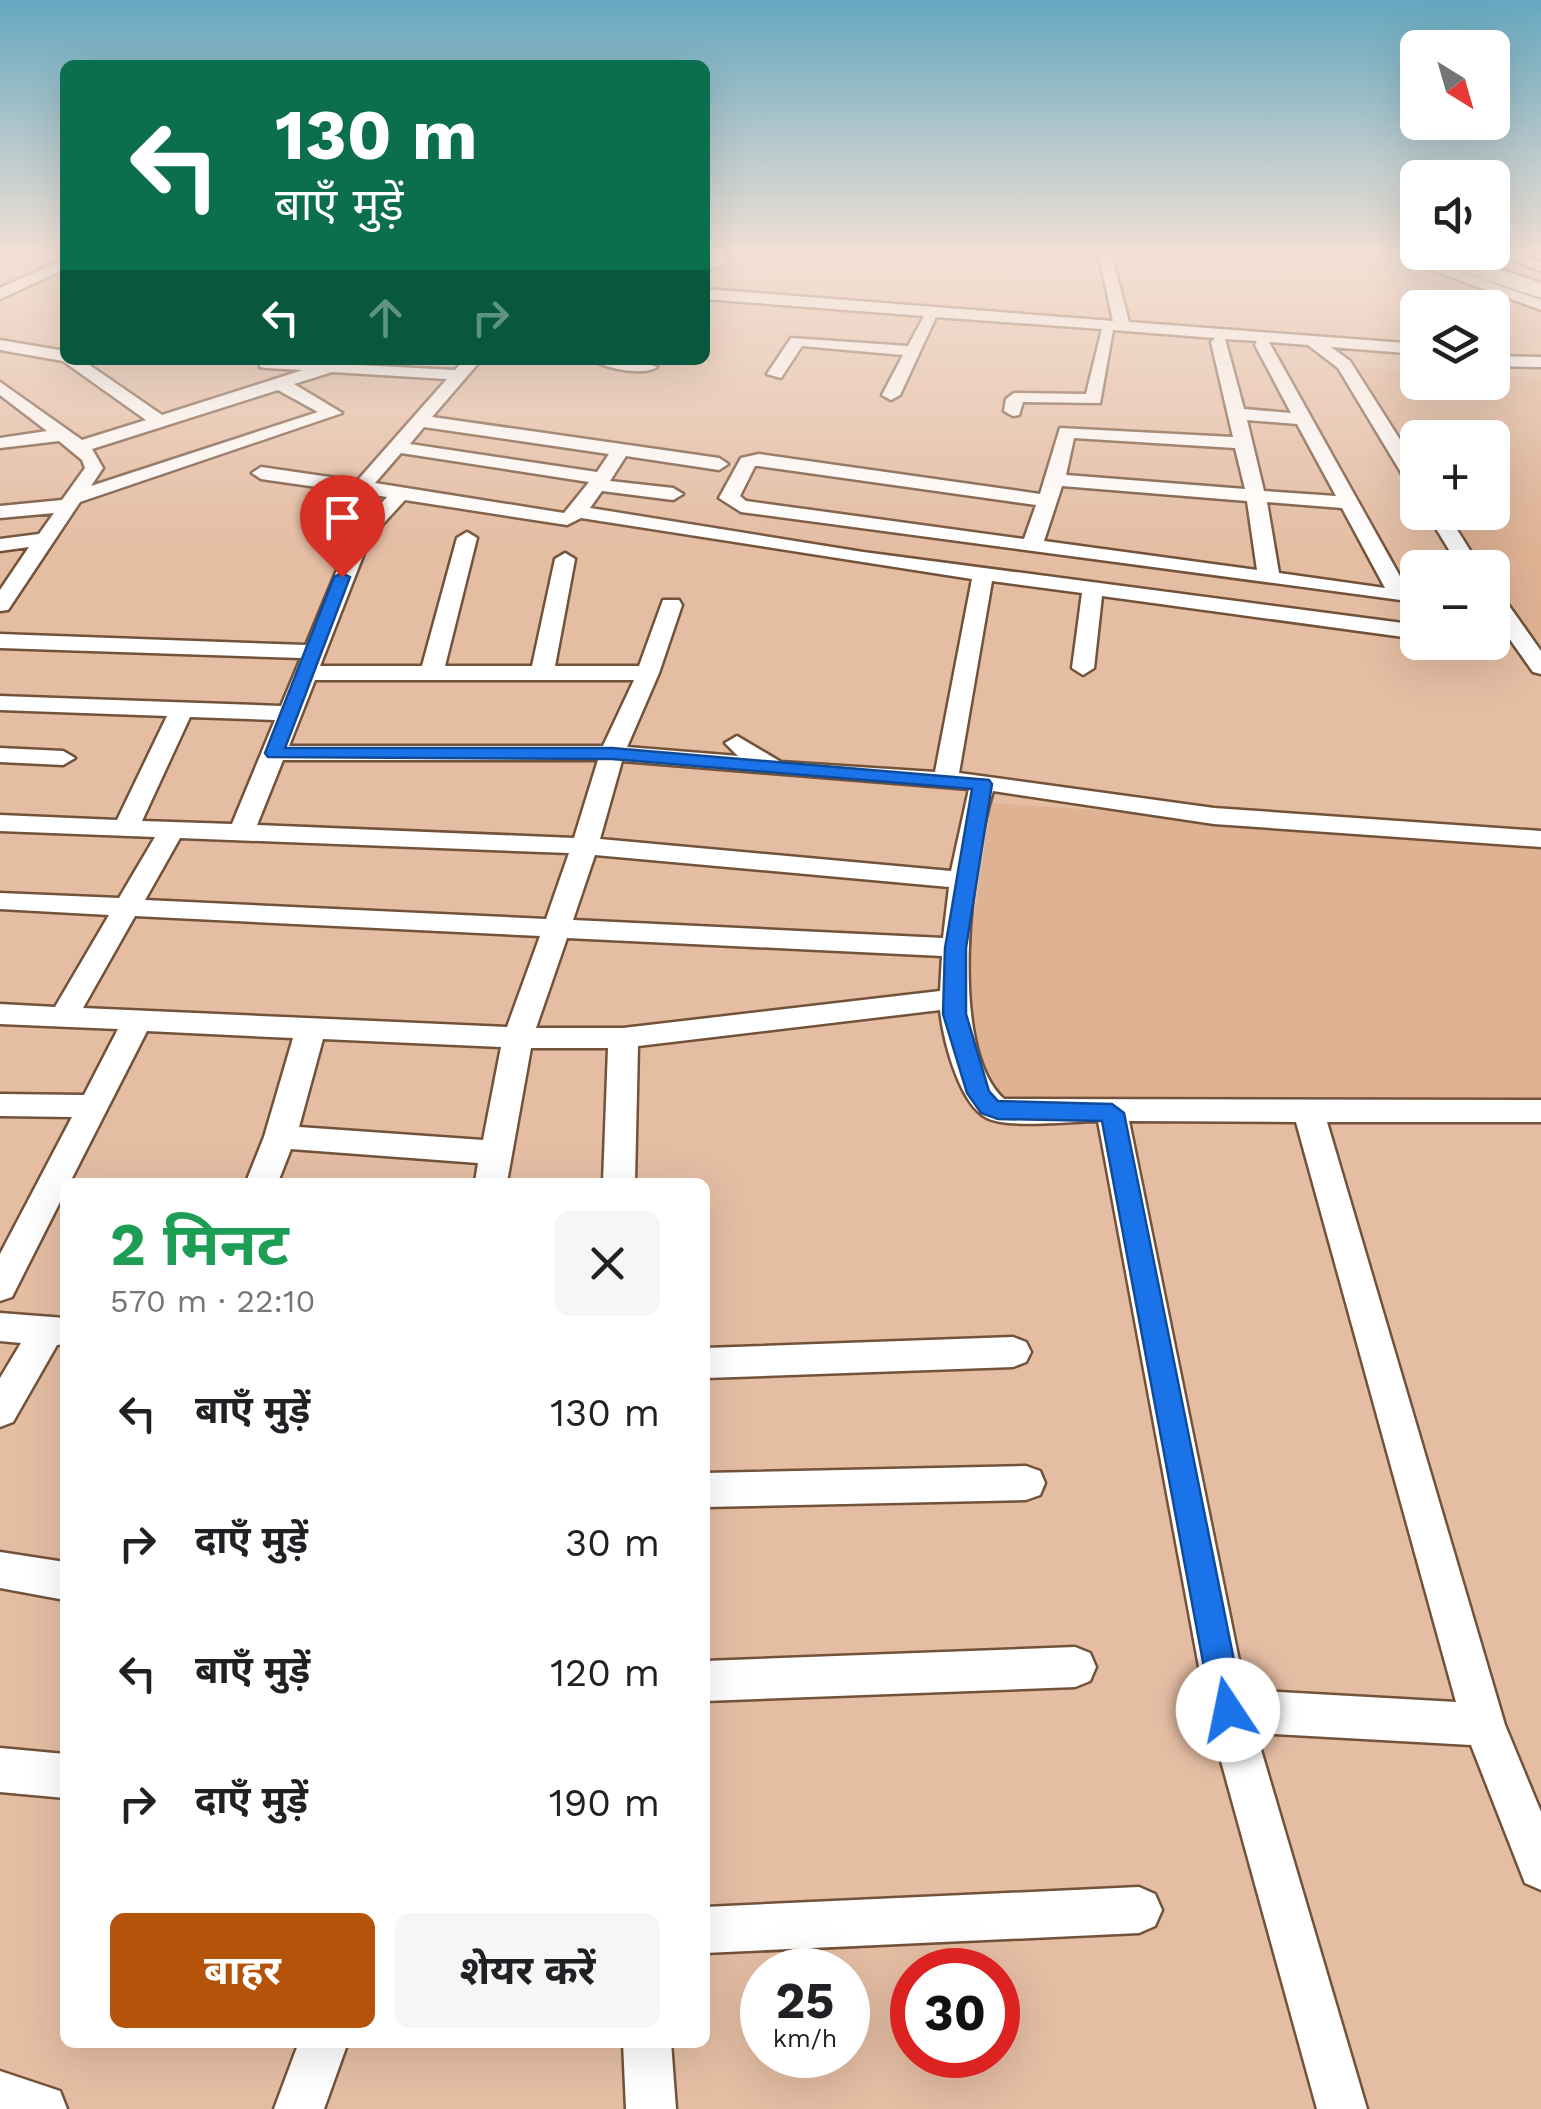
<!DOCTYPE html>
<html lang="hi">
<head>
<meta charset="utf-8">
<style>
  body { margin:0; font-family:"Work Sans","Noto Sans Devanagari",sans-serif; background:#f6f6f6; color:#202124; height:100vh; display:flex; flex-direction:column; font-size:38px; white-space:nowrap }
  * { box-sizing:border-box; margin:0 }
  p { font-size:32px; color:#757577 }
  .icon { flex:none; width:55px; height:55px; fill:none; stroke:currentColor; stroke-width:2; stroke-linecap:round; stroke-linejoin:round }
  .map { position:relative; flex:1; overflow:hidden }
  .drawer { position:absolute; left:60px; top:1178px; width:650px; height:870px; display:flex; flex-direction:column; background:#fff; border-radius:15px; box-shadow:0 10px 40px #0002 }
  .drawer>* { flex:none }
  .top-card { position:absolute; left:60px; top:60px; width:650px; height:305px; border-radius:15px; box-shadow:0 10px 40px #0002; background:#0b6e4f; color:#fff; overflow:hidden }
  .needle { width:65px; rotate:143deg }
  .fabs { position:absolute; left:1400px; top:30px; display:grid; gap:20px }
  .fabs a { display:grid; place-items:center; width:110px; height:110px; border-radius:15px; background:#fff; box-shadow:0 10px 40px #0002; font-size:50px }
  .speed { position:absolute; left:740px; top:1948px; display:flex; gap:20px; font-size:50px; font-weight:700; text-align:center }
  .speed>* { display:grid; place-content:center; width:130px; height:130px; border-radius:50%; background:#fff; box-shadow:0 10px 40px #0002; line-height:1 }
  .speed small { font-size:25px; font-weight:400 }
  .speed .limit { border:15px solid #d22; background:#fff; color:#111 }
  .pin { position:absolute; display:grid; place-items:center; width:85px; height:85px; color:#fff; margin:-102px -42px; border-radius:50% 50% 50% 0; rotate:-45deg; box-shadow:0 0 10px #0007 }
  .pin .icon { rotate:45deg }
  .me { position:absolute; width:110px; margin:-55px; rotate:349deg; stroke-linejoin:round; filter:drop-shadow(0 0 8px #0008) }
  .turn { display:flex; align-items:center; gap:35px; height:210px; padding:0 50px; font-size:45px }
  .turn .icon { width:130px; height:130px; stroke-width:2.5 }
  .turn b { display:block; font-size:70px; line-height:85px }
  .lanes { display:flex; align-items:center; height:95px; padding:0 50px; background:#0003; justify-content:center; gap:50px; direction:ltr }
  .lanes .off { opacity:.35 }
  .round { display:grid; place-items:center; flex:none; width:105px; height:105px; border-radius:15px; background:#f6f6f6 }
  .head { display:flex; align-items:center; justify-content:space-between; height:170px; padding:0 50px }
  h1 { font-size:60px; font-weight:700; line-height:75px; color:#1e9e55 }
  .button { display:flex; gap:20px; margin-top:auto; padding:20px 50px }
  .button a { flex:1; height:115px; border-radius:15px; background:#b45309; color:#fff; font-size:40px; font-weight:700; line-height:115px; text-align:center }
  .button a+a { background:#f6f6f6; color:#202124 }
  ul { padding:0; list-style:none }
  li { display:flex; align-items:center; gap:30px; height:130px; padding:0 50px }
  li div { flex:1 }
  li b { display:block; font-size:38px }
  li em { font-style:normal }
  .map>svg:first-child { display:block }
</style>
</head>
<body>
<div class="map">
<svg width="1541" height="2109" viewBox="0 0 1541 2109">
  <rect width="100%" height="100%" fill="#e4bda3"/>
  <path fill="#dfb294" d="M1352 367 1417 371 1418 382H1492L1493 375 1541 378V664L1493 588 1492 568 1480 567 1445 513 1492 512V438H1418L1417 470Z
    M991 803 1541 839V1102L996 1103 962 998Z"/>
  <g fill="none" stroke-linecap="round" stroke-linejoin="round">
    <g stroke="#73523a" stroke-width="5">
      <path id="minor" d="M708 255H726L732 261 705 271V262L713 260Z
        M1099 255 1112 257 1129 322 1418 344V354L1331 347 1350 361 1418 468V490L1408 484 1338 368 1308 345 1269 342 1411 596 1408 601 741 512 719 498 741 458 759 454 1040 494 1060 428 1233 437 1211 342 1215 338 1113 330 1100 403 1023 402 1019 415 1013 416 1004 411 1006 399 1014 393 1086 394 1102 329 936 317 900 395 891 400 882 395 903 355 802 346 781 378 767 374 791 338 908 346 924 316 705 299V289L1113 321ZM1225 339 1257 341 1255 345 1291 413 1244 409ZM1247 420 1297 424 1336 496 1264 491ZM1074 438 1235 448 1245 489 1066 475ZM755 466H759L1036 505 1024 539 746 501 740 496ZM1062 486 1247 501 1257 570 1044 541ZM1267 502 1342 508 1385 588 1279 573Z
        M1391 255H1413L1541 300V310Z
        M1497 255H1519L1541 262V271Z
        M65 259V269L0 299V288Z
        M0 340 65 351V360H82L162 415 303 370 266 368 260 367V360L455 370 464 360H481L432 417 719 458 728 464 719 470 626 456 610 481 673 488 683 494 673 500 602 491 590 508 863 552 1418 625V639L1102 596 1094 668 1083 675 1072 668 1082 593 992 581 959 773 1214 808 1541 831V847L1214 824 993 791C972 858 946 1047 1004 1099L1541 1100V1122H1327L1505 1725 1541 1812V1890L1525 1883 1471 1745 1256 1733 1367 2109H1317L1207 1710 1098 1121C1071 1121 1009 1129 987 1118 959 1104 943 1039 940 1010L638 1046 635 1182H603L608 1048H531L507 1182H475L478 1163 291 1149 278 1182H246L264 1137 293 1038 147 1031 70 1182H65V1192L12 1297 0 1301V1254L72 1117 0 1116V1094L84 1095 118 1029 0 1024V1004L55 1007 109 915 0 909V893L119 898 155 837 0 831V815L117 820 167 716 0 710V696L281 706 301 658 0 648V634L306 645 351 536 387 497 261 479 252 473 261 467 357 481 447 379 332 372 294 384 342 413 80 502 8 610 0 611V590L29 547 0 551V539L39 534 54 513 0 518V506L62 500 85 468 82 460 59 441 0 448V438L47 431 0 395V382L82 440 146 420 63 361 0 350ZM278 390 318 412 91 486 103 468 92 449ZM424 427 609 454 597 472 410 444ZM401 453 589 482 564 513 375 483ZM405 500 567 525 581 518 972 579 935 772 781 762 737 736 725 743 738 756 627 747 659 673 682 605 679 600H663L639 666H555L575 559 565 553 555 559 532 666H445L477 538 467 532 457 538 422 666H320L370 538ZM315 680H634L603 746H289ZM190 717 275 720 232 824 142 821ZM283 760H598L574 838 257 825ZM622 761 969 789 951 871 600 839ZM180 838 569 853 546 919 145 900ZM595 855 949 887 943 938 573 920ZM135 916 540 936 507 1027 83 1008ZM567 938 942 956 940 991 623 1028H536ZM323 1039 501 1047 483 1140 299 1127ZM1129 1121 1296 1122 1456 1702 1245 1690Z
        M1492 356 1541 357V367L1492 366Z
        M594 360H636L657 367C644 376 606 369 594 360Z
        M1426 512H1446L1481 568H1460Z
        M1492 592 1500 593 1541 651V674L1533 672 1492 614Z
        M0 748 63 751 75 758 63 765 0 762Z
        M0 1313 65 1318V1344L57 1345 13 1422 0 1427V1378L21 1343 0 1341Z
        M1013 1337 1026 1342 1031 1352 1026 1362 1013 1367 705 1378V1348Z
        M1026 1466 1040 1471 1045 1483 1040 1495 1026 1500 705 1507V1473Z
        M0 1552 65 1562V1600L0 1588Z
        M1075 1647 1090 1653 1096 1667 1090 1681 1075 1687 705 1701V1661Z
        M0 1748 65 1754V1798L0 1792Z
        M1139 1887 1155 1894 1162 1910 1155 1926 1139 1933 705 1953V1907Z
        M299 2042H348L324 2109H274Z
        M623 2042H671L676 2109H626Z
        M0 2071 60 2091 67 2109H0Z"/>
    </g>
    <g stroke="#73523a" stroke-width="5">
      <path id="highway" d="M1424 255H1457L1541 283V298L1427 260Z"/>
    </g>
    <use href="#minor" fill="#fff" fill-rule="evenodd"/>
    <use href="#highway" fill="#fff" fill-rule="evenodd"/>
  </g>
  <linearGradient id="sky" x2="0" y2="1"><stop stop-color="#64a7bf"/><stop offset="0.46" stop-color="#f3e1d6"/><stop offset="1" stop-color="#f3e1d6" stop-opacity="0"/></linearGradient>
  <rect width="1541" height="550" fill="url(#sky)"/>
  <path fill="#1a73e8" stroke="#114b97" stroke-width="2.5" d="M342 573 350 577 285 748H612L989 780 992 784 966 948V1014L989 1091 998 1101 1112 1104 1124 1113 1244 1710 1239 1721 1228 1726 1217 1721 1212 1710 1102 1121 998 1119 981 1113 967 1093 943 1014 945 948 972 789 612 759 268 757 265 753 334 577Z"/>
</svg>
<div class="fabs">
<a><svg class="needle" viewBox="-14 -14 28 28"><path d="M0-13l5 13h-10z" fill="#e53935"/><path d="M0 13l5-13h-10z" fill="#757577"/></svg></a>
<a><svg class="icon" aria-label="sound" viewBox="0 0 24 24"><path d="M4 9h4l5-4v14l-5-4H4zM17 9q2 3 0 6"/></svg></a>
<a><svg class="icon" aria-label="layers" viewBox="0 0 24 24"><path d="M12 4l9 5-9 5-9-5zM3 14l9 5 9-5"/></svg></a>
<a>+</a>
<a>−</a>
</div>
<div class="speed"><div>25<small>km/h</small></div><div class="limit">30</div></div>
<div class="pin" style="left:342px;top:577px;background:#d93025"><svg class="icon" aria-label="arrive" viewBox="0 0 24 24"><path d="M6 21V4h12l-3 4 3 4H6"/></svg></div>
<svg class="me" style="left:1228px;top:1710px" viewBox="-20 -20 40 40"><circle r="19" fill="#fff"/><path d="M0-13L10 11 0 6-10 11z" fill="#1a73e8"/></svg>
<div class="top-card">
<div class="turn"><svg class="icon" aria-label="left" viewBox="0 0 24 24"><path d="M17 20v-9H6M10 6l-5 5 5 5"/></svg><div><b>130 m</b>बाएँ मुड़ें</div></div>
<div class="lanes"><svg class="icon" aria-label="left" viewBox="0 0 24 24"><path d="M17 20v-9H6M10 6l-5 5 5 5"/></svg><svg class="icon off" aria-label="ahead" viewBox="0 0 24 24"><path d="M12 20V5M6 11l6-6 6 6"/></svg><svg class="icon off" aria-label="right" viewBox="0 0 24 24"><path d="M7 20v-9h11M14 6l5 5-5 5"/></svg></div>
</div>
<section class="drawer">
<div class="head"><div><h1>2 मिनट</h1><p>570 m · 22:10</p></div><a class="round"><svg class="icon" aria-label="close" viewBox="0 0 24 24"><path d="M6 6l12 12M18 6L6 18"/></svg></a></div>
<ul>
<li><svg class="icon" aria-label="left" viewBox="0 0 24 24"><path d="M17 20v-9H6M10 6l-5 5 5 5"/></svg><div><b>बाएँ मुड़ें</b></div><em>130 m</em></li>
<li><svg class="icon" aria-label="right" viewBox="0 0 24 24"><path d="M7 20v-9h11M14 6l5 5-5 5"/></svg><div><b>दाएँ मुड़ें</b></div><em>30 m</em></li>
<li><svg class="icon" aria-label="left" viewBox="0 0 24 24"><path d="M17 20v-9H6M10 6l-5 5 5 5"/></svg><div><b>बाएँ मुड़ें</b></div><em>120 m</em></li>
<li><svg class="icon" aria-label="right" viewBox="0 0 24 24"><path d="M7 20v-9h11M14 6l5 5-5 5"/></svg><div><b>दाएँ मुड़ें</b></div><em>190 m</em></li>
</ul>
<div class="button"><a>बाहर</a><a>शेयर करें</a></div>
</section>
</div>
</body>
</html>
